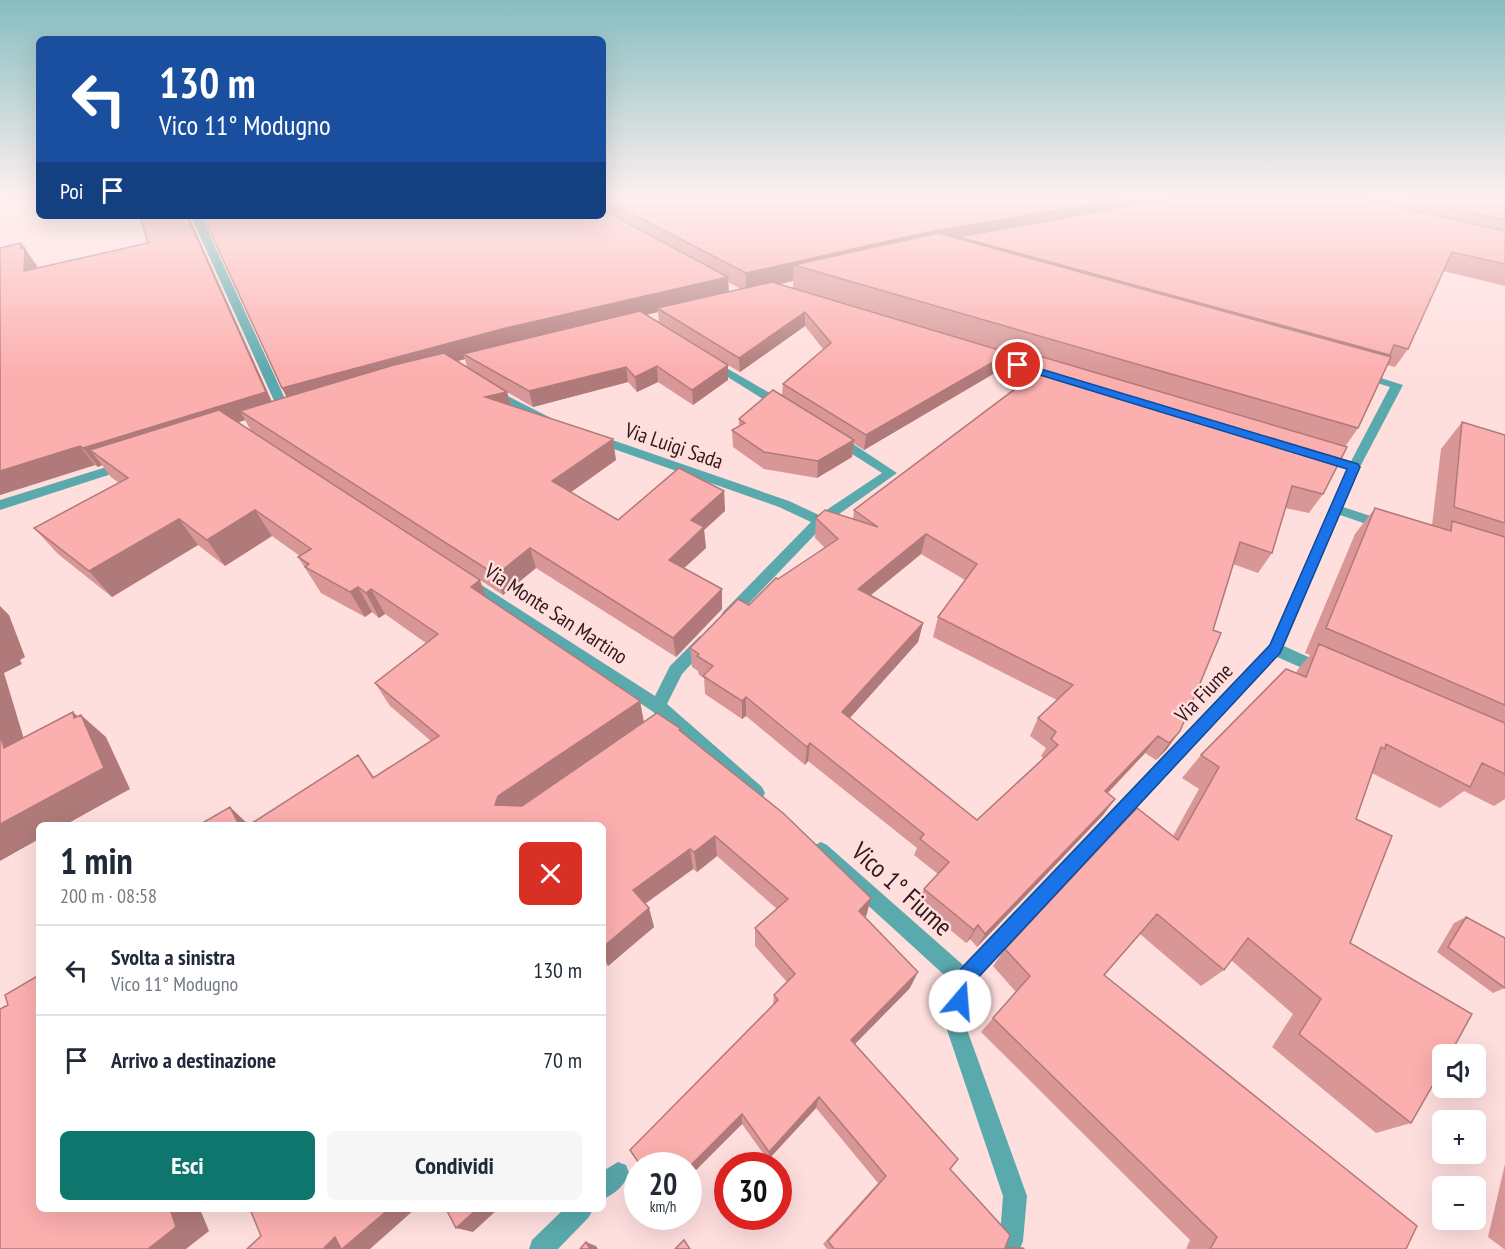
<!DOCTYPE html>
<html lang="it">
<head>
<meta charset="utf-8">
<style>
  body { margin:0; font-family:"PT Sans Narrow",sans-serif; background:#f6f6f7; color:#1f2937; height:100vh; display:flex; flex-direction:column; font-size:22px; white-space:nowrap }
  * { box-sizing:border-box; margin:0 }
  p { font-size:20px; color:#747a83 }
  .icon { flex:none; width:33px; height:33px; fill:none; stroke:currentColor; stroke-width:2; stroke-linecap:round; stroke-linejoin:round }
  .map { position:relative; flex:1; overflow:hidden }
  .side { position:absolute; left:36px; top:822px; width:570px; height:390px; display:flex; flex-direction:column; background:#fff; border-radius:9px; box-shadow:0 6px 24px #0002 }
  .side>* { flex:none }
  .top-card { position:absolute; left:36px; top:36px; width:570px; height:183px; border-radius:9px; box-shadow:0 6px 24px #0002; background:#1a4fa0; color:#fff; overflow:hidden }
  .buttons { position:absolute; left:1432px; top:1044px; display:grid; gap:12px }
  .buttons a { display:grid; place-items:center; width:54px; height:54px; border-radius:9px; background:#fff; box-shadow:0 6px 24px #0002; font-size:30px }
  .speed { position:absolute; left:624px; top:1152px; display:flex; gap:12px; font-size:30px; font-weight:700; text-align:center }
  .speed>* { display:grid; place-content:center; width:78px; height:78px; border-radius:50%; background:#fff; box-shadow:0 6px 24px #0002; line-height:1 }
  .speed small { font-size:15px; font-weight:400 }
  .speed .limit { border:9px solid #d22; background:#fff; color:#111 }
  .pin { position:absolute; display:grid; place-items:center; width:51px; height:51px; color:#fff; margin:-26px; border:3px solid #fff; border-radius:50%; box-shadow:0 2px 6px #0007 }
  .me { position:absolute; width:66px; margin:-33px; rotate:18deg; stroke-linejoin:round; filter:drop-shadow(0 0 4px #0008) }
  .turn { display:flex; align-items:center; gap:21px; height:126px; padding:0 24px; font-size:27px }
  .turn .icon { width:78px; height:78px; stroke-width:2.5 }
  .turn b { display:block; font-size:42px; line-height:51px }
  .then { display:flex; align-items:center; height:57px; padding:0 24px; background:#0003; gap:12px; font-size:22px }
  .round { display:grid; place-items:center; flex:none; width:63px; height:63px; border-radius:9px; background:#f6f6f7 }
  .headline { display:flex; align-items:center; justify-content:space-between; height:102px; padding:0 24px }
  h1 { font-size:36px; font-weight:800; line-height:45px }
  .button { display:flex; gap:12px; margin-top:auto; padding:12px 24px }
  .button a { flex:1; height:69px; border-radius:9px; background:#0f766e; color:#fff; font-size:24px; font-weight:800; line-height:69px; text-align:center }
  .button a+a { background:#f6f6f7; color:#1f2937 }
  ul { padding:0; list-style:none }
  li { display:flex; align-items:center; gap:18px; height:90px; padding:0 24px; border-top:2px solid #e0e1e3 }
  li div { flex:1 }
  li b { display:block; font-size:22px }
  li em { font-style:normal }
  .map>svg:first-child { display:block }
</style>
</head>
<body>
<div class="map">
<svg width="1505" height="1249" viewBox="0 0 1505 1249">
  <rect width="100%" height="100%" fill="#ffdede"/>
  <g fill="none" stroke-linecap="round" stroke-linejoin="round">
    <path fill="#5aa9ad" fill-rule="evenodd" d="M191 216H201L292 414 290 417H282L280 414Z
      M711 359 787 403 789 406 783 410 779 409 707 364 705 362Z
      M1362 372 1403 385 1360 467 1343 507 1389 522 1391 525 1384 530 1340 515 1284 646 1328 666 1330 670 1328 674 1322 676 1316 674 1277 657 973 984 965 1024 1027 1196 1023 1241 1020 1249H992L1000 1236 1003 1196 945 1024 953 983 815 857 812 851 815 845 821 842 827 845 963 965 1269 645 1348 467 1390 387 1358 377 1356 375Z
      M492 388 551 418 545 422 517 412 488 393 486 391Z
      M595 434 789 501 819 515 882 473 833 442 831 439 833 436H841L897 473 825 524 733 620H723L721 616 723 612 811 522 779 507 591 441 589 438Z
      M126 461 132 465 130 468 0 510V500Z
      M469 577 655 696 670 666 700 636H710L713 640 710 644 682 674 667 704 762 787 765 793 762 799 756 801 750 799 652 711 464 586 462 582 464 578Z
      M618 1162 626 1165 629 1173C625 1185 615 1194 603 1199V1171Z
      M564 1209H593L589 1217 558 1249H529L532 1240Z"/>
  </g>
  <path fill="#d99696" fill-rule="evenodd" d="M603 199H1505V286L1443 271 1408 349 1395 367 1387 365 1358 428 1345 447 1323 494 1309 513 1285 508 1272 553 1258 573 1233 564 1167 749 1156 760 1145 753 1108 793 1115 799 1103 815 977 947 970 939 966 943 918 903 924 889 938 874 914 855 917 848 808 761 805 765 746 716 742 719 705 694 704 678 699 675 698 671 692 667 690 648 749 605 778 579 825 548 815 538 816 518 853 519 854 510 1022 384 1013 370 1016 359 1008 356 1005 367 864 450 853 443 852 457 817 478 764 469 733 447 732 430 739 426V419L782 396 783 384 823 349 805 326 740 372 728 365V380L693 405 658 382 637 392 628 382 533 407 507 392 511 406 616 460 571 492 618 520 724 491 725 511 704 530 706 548 684 568 722 609 676 657 536 568 503 595 353 497 486 597 640 701 644 722 681 732 865 917 910 988 855 1044 950 1169 1005 1248 1024 1249H827L823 1244 878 1183 816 1108 768 1160 742 1124 688 1178 773 1005 774 995 787 982 755 946V928L777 909 717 856 697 872 693 869 645 904 649 908 654 927 608 966 603 959V825H249L358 755 374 777 431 741 390 706 375 683 426 643 385 614 379 618 372 612 365 617 321 593 298 557 300 556 272 536 225 566 198 545 112 597 58 554 34 528 119 483 111 477 102 465 98 467 95 465 0 495V248L21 243 37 266V268L148 243 140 216H190L189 217 272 402 287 397 282 388 603 216ZM793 281V288L779 284ZM728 282 741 289 729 292ZM658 312 659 322 724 362 646 315ZM465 359 467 367 458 361ZM245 420 251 431 238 423ZM921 554 965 580 938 617 933 637 1057 700 1038 718 1030 736 1046 748 1041 756 1044 759 977 820 849 719 918 642 923 623 871 595Z
    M1462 422 1505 435V799L1494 806 1464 791 1440 808 1372 773 1356 819 1350 943 1411 1123 1376 1133 1272 1047 1293 1014 1231 960 1224 970 1201 986 1140 934 1104 975 1406 1249H1186L1190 1240 981 1032 1016 992 993 966 1005 949 1173 836 1199 789 1182 778 1201 755 1296 673 1298 669 1310 655 1305 653 1355 534 1375 508 1432 525 1441 449Z
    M1466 917 1505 988 1493 993 1437 952 1454 923Z
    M1505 1164V1249H1504L1488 1237Z"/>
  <path fill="#b07a7a" d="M1121 199H1213L959 237 958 244 794 265 793 281 746 292V273L933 231Z
    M187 216H190L189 217 276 411H240L245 420 108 464 90 450 102 465 98 467 83 448Z
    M21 243 37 266V289L24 271 21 249Z
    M728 277 729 295 657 308 658 312 511 347 463 354 465 359 291 406 282 388 506 328Z
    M805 312V326L740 372 739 358Z
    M1009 353 1005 367 864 450 866 435Z
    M728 365V380L693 405 692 390Z
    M657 366 658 382 637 392 635 377Z
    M626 367 628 382 533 407 529 391Z
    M507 392 513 412 485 397Z
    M613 439 616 460 557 502 552 481Z
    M854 440 852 457 817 478 818 461Z
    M80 446 95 465 0 495V471Z
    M724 491 725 511 704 530 706 548 671 580 669 560 691 520Z
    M255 510 272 536 225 566 207 540Z
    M179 519 198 545 112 597 89 571Z
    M926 534 921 554 855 608 858 589Z
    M530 548 536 568 503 595 496 575Z
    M480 580 489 606 471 587Z
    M358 587 372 612 365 617 350 592Z
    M371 589 385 614 379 618 366 593Z
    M722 589V609L676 657 673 638Z
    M0 606 9 615 25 657 20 660 22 664 4 673 33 769 4 748 0 734Z
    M923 623 918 642 839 730 842 712Z
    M746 697V716L742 719V701Z
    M640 701 644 724 509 817 495 805 498 796Z
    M73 712 84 722 81 715 106 737 130 789 65 825H39V839L0 861V824L74 718Z
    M1180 731 1167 749 1156 760 1169 743Z
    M1158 736 1145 753 1094 807 1105 791Z
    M810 743 808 761 805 765 807 747Z
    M1115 799 1103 815 977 947 985 934Z
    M230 807 249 825H239Z
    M715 836 717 856 697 872 694 852Z
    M690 849 693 869 639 908 633 890Z
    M871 898 866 917 859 911Z
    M649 908 654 927 608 966 603 953V947Z
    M978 925 970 939 966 943 974 930Z
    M918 972 910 988 846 1053 851 1040Z
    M819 1097 816 1108 768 1160 769 1152Z
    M742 1114V1124L688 1178V1168Z
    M170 1209H200L209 1231 186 1249H148Z
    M389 1209H415L370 1249H323L335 1237Z
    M477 1209H498L473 1232 456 1228Z
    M586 1242 596 1246 598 1249H590Z"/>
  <path fill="#fcafaf" stroke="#b07a7a" stroke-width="1.5" fill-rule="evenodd" d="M603 199H1121L933 231 746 273Z
    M1169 199H1364L1505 231V264L1452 252 1408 349 1394 345 1390 355 959 237Z
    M1403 199H1505V220Z
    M603 210 728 277 506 328 282 388 203 216H603Z
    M140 216H187L266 392 83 448 80 446 0 471V248L21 243V249L25 248 24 271 148 243Z
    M938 233 1391 357 1358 428 794 265Z
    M772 282 1009 353 866 435 783 384 831 343 805 312 739 358 657 308Z
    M640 311 728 365 692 390 657 366 635 377 626 367 529 391 463 354Z
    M1019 350 1347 447 1323 494 1292 486 1272 553 1240 542 1213 630 1221 633 1180 731 1169 743 1158 736 1105 791 1115 799 985 934 978 925 974 930 924 889 949 862 920 839 924 834 810 743 807 747 746 697 742 701 703 676 713 666 697 656 699 654 690 648 738 599 749 605 776 578 778 579 838 539 816 518 825 510 878 527 854 510 1035 374ZM926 534 977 564 938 617 1073 685 1038 718 1056 732 1051 739 1058 745 977 820 842 712 923 623 858 589Z
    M444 353 507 392 485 397 613 439 552 481 618 520 679 468 724 491 691 520 704 527 669 560 722 589 673 638 530 548 496 575 240 411 394 365Z
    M773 390 854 440 818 461 764 452 732 430 745 423 739 419Z
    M219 410 480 580 471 587 640 701 498 796 495 805 522 806 657 713 681 729 679 730 783 813 871 898 859 911 918 972 851 1040 958 1159 950 1169 1010 1235 1005 1248H1023L1024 1249H834L828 1241 886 1176 819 1097 769 1152 742 1114 688 1168V1166H641L630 1150 778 1000 774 995 795 974 755 928 788 899 715 836 694 852 690 849 633 890 649 908 603 947V825H249L358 755 373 778 439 736 375 683 438 634 371 589 366 593 358 587 350 592 305 567 309 564 298 557 311 549 255 510 207 540 179 519 89 571 34 528 128 478 90 450Z
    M1462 422 1505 435V523L1454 507Z
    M1375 508 1451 531 1452 521 1505 537V705L1326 628Z
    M1319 644 1505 723V774L1482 763 1470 787 1386 744 1385 749 1381 747 1356 819 1392 836 1350 943 1472 1014 1450 1054H1443V1067L1411 1123 1299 1034 1321 999 1248 938 1224 970 1157 914 1104 975 1417 1226 1406 1249H1210L1217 1237 993 1018 1030 976 1005 949 1137 808 1178 840 1219 767 1201 755 1286 669 1306 677Z
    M73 712 74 718 81 715 104 768 0 824V734L4 748Z
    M230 807 239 825H199Z
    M1466 917 1505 938V988L1448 947Z
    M39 975V1209H170L176 1227 148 1249H0V1009L8 1005 5 995Z
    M250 1209H389L342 1249H341L335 1237 323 1249H247L261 1236Z
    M446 1209H477L456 1228Z
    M684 1240 690 1249H675Z
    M586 1242 590 1249H580Z"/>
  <linearGradient id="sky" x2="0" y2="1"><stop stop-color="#86bdc0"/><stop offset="0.53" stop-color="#fff0f0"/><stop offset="1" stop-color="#fff0f0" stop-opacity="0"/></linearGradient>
  <rect width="1505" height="373" fill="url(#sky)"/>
  <path fill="#1a73e8" stroke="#114b97" stroke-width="1.5" d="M1014 363H1021L1358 464 1360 467 1280 653 973 983 966 1008 960 1011 953 1008 951 1001 958 972 1270 645 1347 469 1014 367Z"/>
  <g text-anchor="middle" stroke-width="5" stroke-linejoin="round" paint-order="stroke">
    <g font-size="21" fill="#341819" stroke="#ffdede">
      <text transform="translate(674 446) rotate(19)" y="7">Via Luigi Sada</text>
      <text transform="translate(556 614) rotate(33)" y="7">Via Monte San Martino</text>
      <text transform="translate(1204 693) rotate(-46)" y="7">Via Fiume</text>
    </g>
    <g font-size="26" fill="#341819" stroke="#ffdede">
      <text transform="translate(902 889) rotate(42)" y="9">Vico 1° Fiume</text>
    </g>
  </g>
</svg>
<div class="buttons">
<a><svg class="icon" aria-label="sound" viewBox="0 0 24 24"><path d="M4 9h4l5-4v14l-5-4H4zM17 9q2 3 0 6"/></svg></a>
<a>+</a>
<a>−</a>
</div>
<div class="speed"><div>20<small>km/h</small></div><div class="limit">30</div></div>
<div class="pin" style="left:1018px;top:365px;background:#d93025"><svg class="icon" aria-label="arrive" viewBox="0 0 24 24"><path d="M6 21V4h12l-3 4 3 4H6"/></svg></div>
<svg class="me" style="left:960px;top:1001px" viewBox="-20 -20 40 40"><circle r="19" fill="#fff"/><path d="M0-13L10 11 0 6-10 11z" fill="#1a73e8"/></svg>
<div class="top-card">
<div class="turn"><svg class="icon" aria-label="left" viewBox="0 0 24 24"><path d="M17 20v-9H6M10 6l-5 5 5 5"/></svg><div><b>130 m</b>Vico 11° Modugno</div></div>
<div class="then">Poi<svg class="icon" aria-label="arrive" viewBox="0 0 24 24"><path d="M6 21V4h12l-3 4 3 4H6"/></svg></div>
</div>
<section class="side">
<div class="headline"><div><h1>1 min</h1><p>200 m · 08:58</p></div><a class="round" style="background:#d93025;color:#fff"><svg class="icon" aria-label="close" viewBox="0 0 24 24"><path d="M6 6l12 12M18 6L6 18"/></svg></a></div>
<ul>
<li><svg class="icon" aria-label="left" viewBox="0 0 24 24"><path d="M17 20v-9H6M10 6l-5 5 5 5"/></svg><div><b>Svolta a sinistra</b><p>Vico 11° Modugno</p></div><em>130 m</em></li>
<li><svg class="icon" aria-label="arrive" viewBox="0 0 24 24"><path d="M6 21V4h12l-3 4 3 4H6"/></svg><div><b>Arrivo a destinazione</b></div><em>70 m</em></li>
</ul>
<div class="button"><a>Esci</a><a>Condividi</a></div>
</section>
</div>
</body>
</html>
